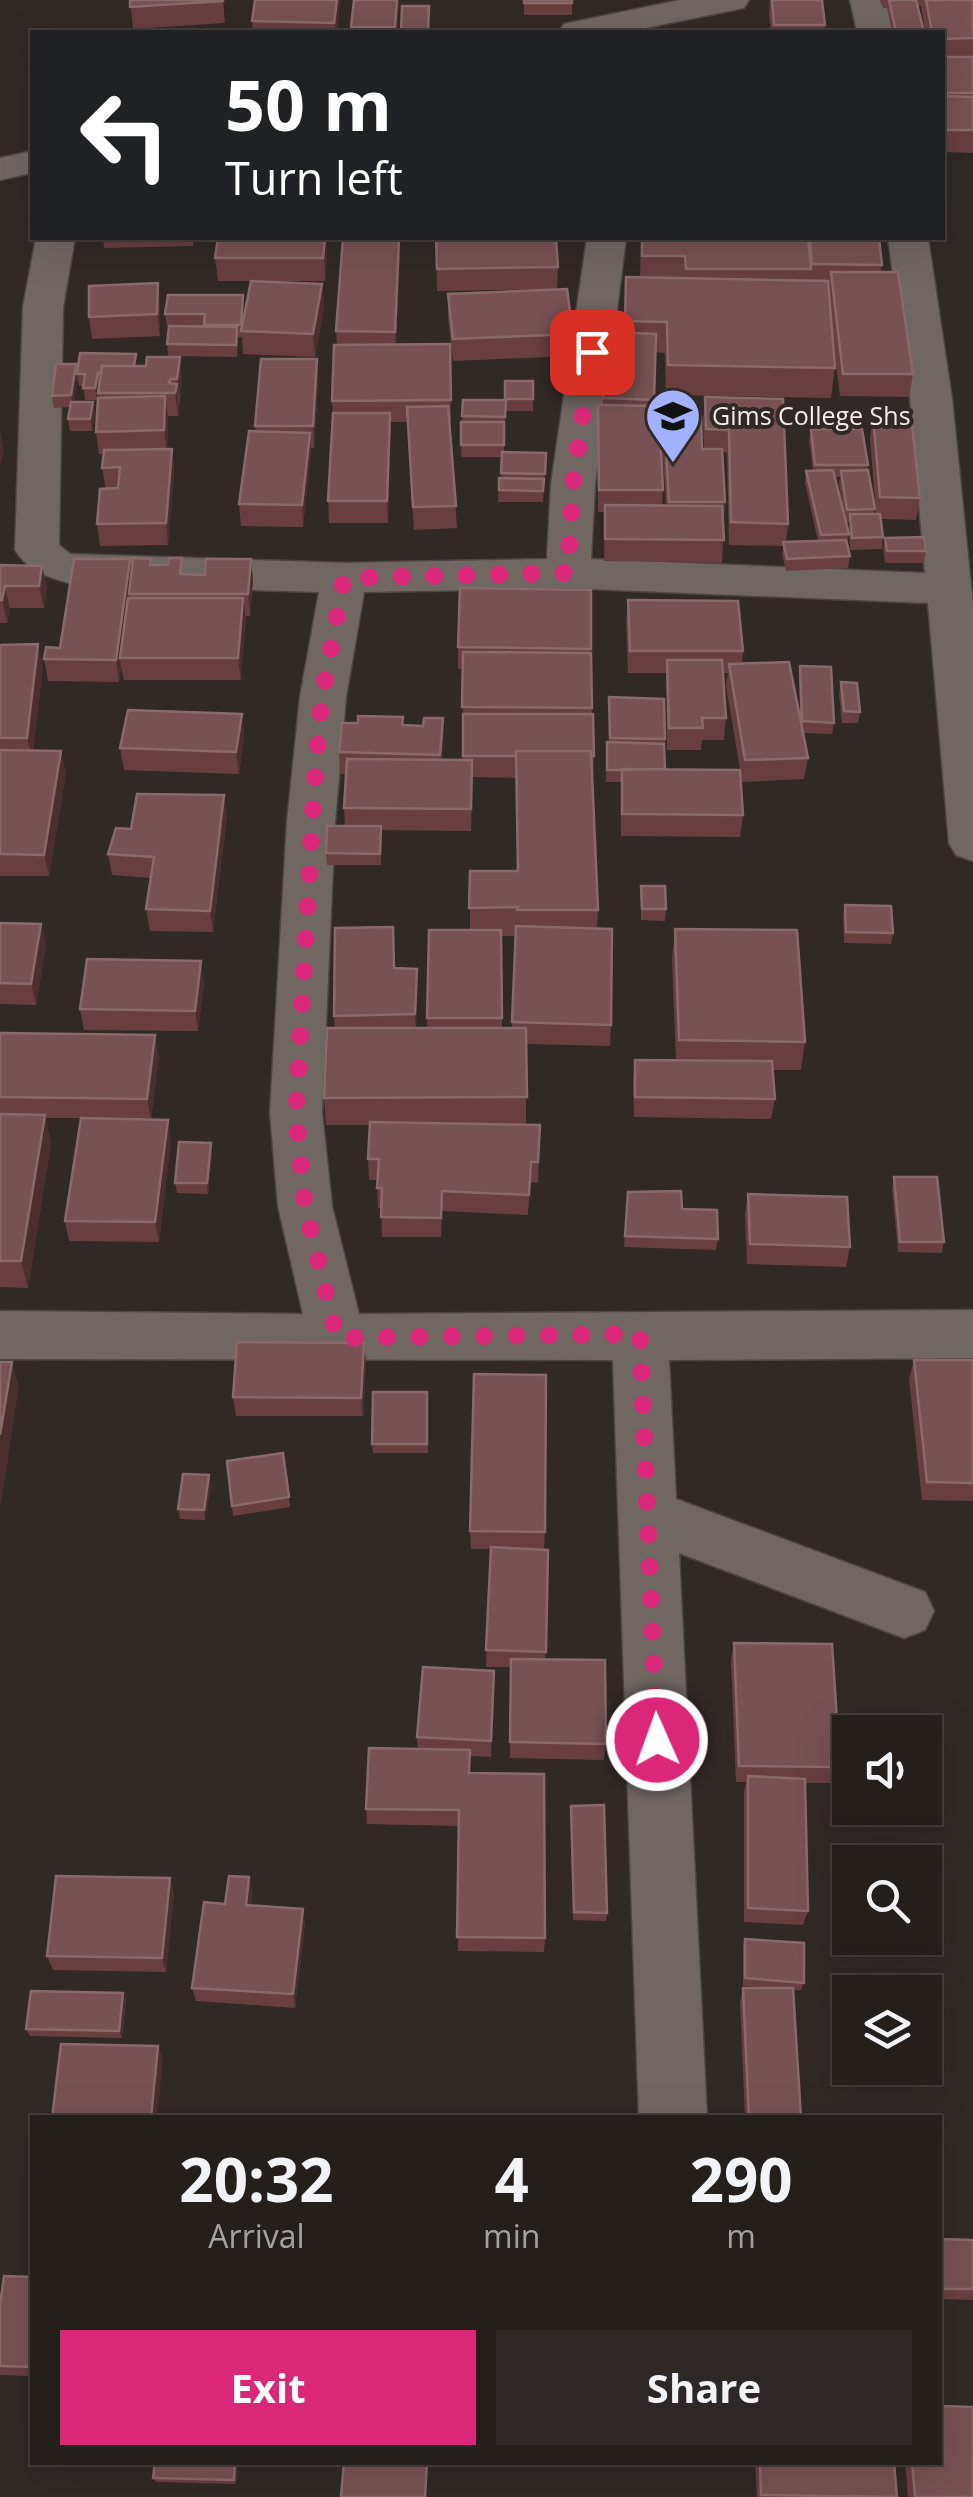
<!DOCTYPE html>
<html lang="en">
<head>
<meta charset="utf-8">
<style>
  body { margin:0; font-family:"Open Sans",sans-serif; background:#2d2725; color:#f1f3f6; height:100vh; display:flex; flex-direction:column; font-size:38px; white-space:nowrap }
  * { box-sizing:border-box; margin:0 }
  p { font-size:32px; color:#a3a2a3 }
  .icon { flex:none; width:55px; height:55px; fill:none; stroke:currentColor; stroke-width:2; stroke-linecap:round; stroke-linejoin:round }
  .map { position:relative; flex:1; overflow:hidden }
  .details { position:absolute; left:30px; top:2115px; width:912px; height:350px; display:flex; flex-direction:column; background:#251f1c; border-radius:0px; box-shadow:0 10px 40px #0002,0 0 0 2px #423d3b }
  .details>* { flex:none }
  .guide { position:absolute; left:30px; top:30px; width:915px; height:210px; border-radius:0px; box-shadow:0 10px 40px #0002,0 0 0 2px #423d3b; background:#202124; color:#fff; overflow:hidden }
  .controls { position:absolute; left:832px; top:1715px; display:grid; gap:20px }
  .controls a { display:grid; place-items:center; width:110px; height:110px; border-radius:0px; background:#251f1c; box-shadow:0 10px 40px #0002,0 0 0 2px #423d3b; font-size:50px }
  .pin { position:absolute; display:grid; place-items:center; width:85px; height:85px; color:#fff; margin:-42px; border-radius:20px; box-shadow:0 5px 15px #0006 }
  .me { position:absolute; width:110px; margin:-55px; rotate:358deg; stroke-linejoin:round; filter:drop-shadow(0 0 8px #0008) }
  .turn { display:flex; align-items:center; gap:35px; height:210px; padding:0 30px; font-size:45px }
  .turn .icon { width:130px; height:130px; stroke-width:2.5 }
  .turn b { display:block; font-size:70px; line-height:85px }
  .eta { display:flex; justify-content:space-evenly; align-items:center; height:170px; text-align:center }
  .eta b { font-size:60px; font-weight:700; line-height:70px }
  .primary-button { display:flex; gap:20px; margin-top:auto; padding:20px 30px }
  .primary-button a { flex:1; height:115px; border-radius:0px; background:#db2777; color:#fff; font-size:40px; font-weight:700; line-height:115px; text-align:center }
  .primary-button a+a { background:#2d2725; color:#f1f3f6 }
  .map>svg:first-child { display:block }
</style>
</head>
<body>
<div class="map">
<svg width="973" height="2497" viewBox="0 0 973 2497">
  <rect width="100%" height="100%" fill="#312926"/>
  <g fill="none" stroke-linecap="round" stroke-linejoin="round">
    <g stroke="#4c4644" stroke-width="3">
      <path id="minor" d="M680 0H749L744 8 626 32H559L564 24Z
        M850 0H886L893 32H857Z
        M32 151V173L0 180V158Z
        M36 238H75L63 307 59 545 70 554 344 563 547 559 551 484 587 238H626L595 484 591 559 925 573 910 399 888 238H928L952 399 973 605V861L956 855 949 843 928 603 568 588 364 592 346 697 335 822 322 1113 332 1206 359 1314 973 1310V1358L669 1360 676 1499 925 1592 934 1611 925 1630 904 1638 679 1553 707 2118H639L613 1360 0 1359V1311L303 1314 278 1206 270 1113 287 822 300 697 319 592 72 584C48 577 29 572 15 550L23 307Z"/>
    </g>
    <use href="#minor" fill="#706763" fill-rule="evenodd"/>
  </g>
  <path fill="#683e41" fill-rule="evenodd" d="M130 0H223L225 23 133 29Z
    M255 0H340L337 32H253L252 21Z
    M399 0 397 32H352L351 27Z
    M524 0H572V15H524Z
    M770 0H822L825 25 824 32H771L769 14Z
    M880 0H973V153L942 152V32H925L921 6H918L924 32H892L887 8H883Z
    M103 238H194L193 246 104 248Z
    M340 238H399L400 251 396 345 450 344 451 422H450L457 528 414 530 407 422H390L388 523H329L328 501 333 416 332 401 337 345 336 331 343 242H340Z
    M436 238 558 267 557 289 437 291Z
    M641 238H879L882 265 881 272 913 374 909 397 840 396 831 323 835 368 831 398 666 395 665 353 655 352 654 405 663 490 662 506H666L662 439 664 417 704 449 703 419 705 397 783 399 788 524 786 542 818 541 805 483 806 471H813L809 440 811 429 868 465 867 470 875 509 874 514H876L870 438 873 416 920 498 916 520 881 519 883 537 882 549 850 550 849 522H846L849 534 847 546 850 556 848 568 786 571 782 554 783 546 729 545 727 452H722L725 502 722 563 604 561 605 512H598V405H603L606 332 624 333 626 277H640ZM835 477H840L839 483 844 515Z
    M327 250 325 281H218L215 258Z
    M448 294 573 334 572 356 453 361 448 317Z
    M243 295V323L324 307 315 357 243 354 242 337H238L237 357 168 356 167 344 169 326H167L165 314Z
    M160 306V336L92 339 89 317Z
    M76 364 77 372 138 366 182 380 178 416H168L167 449H172L174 471 168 545 100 546 97 524 106 489 102 468 104 454H99L96 432 98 393 97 400H85L83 386H79L77 377 74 402 95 414 92 431H70L68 419 70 407 54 408 52 396Z
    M533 381V411H505L504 452 546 453 543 502H498L499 478 501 479 502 457H461L463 400H505Z
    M318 382 314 448H311L303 527 241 526 239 504 256 432 255 426Z
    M885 538 926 551 924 563H885L883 549Z
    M151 559 152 565 184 574 205 575 251 559 253 581 250 616H245L241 680H124L121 666 119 682 48 681 44 659 60 648 132 573Z
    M0 565 42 566 47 588 44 608H10L7 623H0Z
    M628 600 743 651 742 664 800 719 799 678 800 666 834 723 832 734 803 733 808 758 804 779 742 782 726 686 728 673H723L726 718 724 740H702L701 750H667L666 673H628L626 622Z
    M0 645 43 666 33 750 66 772 49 876H0Z
    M458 647 591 649 592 714 594 756 593 778 598 910 597 929 611 1025 610 1046 526 1044V1124L540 1125 538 1183 530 1182 528 1215 442 1211 441 1237H382L381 1208H378L377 1180H369L368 1159 370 1125H326L324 1098 335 1028 334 1016 394 968 417 969 416 1028H427L429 930H470V871H517L516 778 472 777 471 831 381 830V865H327L326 853 345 826 344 808 346 774H340L339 752 358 723 403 717 404 725 423 726 443 718 442 760H463V669H458ZM502 936H516L512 1028H502Z
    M841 682 860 712 858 723H842L839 694Z
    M609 697 665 739V769L743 815 740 837 621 836V782H606L607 742H609Z
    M244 736 239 774 124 770 120 748Z
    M227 816 213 932 150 931 146 909 151 878 112 875 108 854 131 829Z
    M641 886 666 909 665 921 641 920Z
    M845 905 893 933 891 944 844 943 843 916Z
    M0 923 46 945 36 1005 0 1004Z
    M675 929 805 1042 801 1070H773L775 1099 771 1119 634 1117 633 1080 635 1060H676L672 958Z
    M204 982 198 1031 84 1030 80 1009Z
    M0 1033 159 1056 151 1119 171 1141 159 1242 69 1241 65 1221 81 1118H45L51 1143 28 1288 0 1287Z
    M212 1154 208 1194 177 1193 175 1183Z
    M894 1177 944 1242 942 1253 898 1252 892 1188Z
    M628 1192 682 1209 718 1239 716 1250 624 1247Z
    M748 1194 850 1247 846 1267 747 1264 745 1214Z
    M364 1343 366 1362 363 1416H236L233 1397Z
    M914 1360H973V1501L922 1500 909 1379Z
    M427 1392 428 1453H373L372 1444Z
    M283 1453 290 1507 233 1516 227 1461Z
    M211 1485 205 1520 180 1519 178 1509Z
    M470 1531 545 1532 544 1549 548 1550 545 1660 606 1744 604 1760 510 1758 511 1667H486L491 1549H471Z
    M734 1643 840 1767 835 1783H805L808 1911 803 1925 744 1922V1792L746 1782H736L731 1660Z
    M494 1671 491 1757 470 1756V1773L545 1938 544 1952 458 1951 459 1826 367 1824 366 1809 418 1749 417 1737Z
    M571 1806 607 1913 606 1921 573 1920Z
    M249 1877 252 1892 251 1905 305 1923 295 2008 196 2001 192 1988 225 1904Z
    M174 1893 166 1972 53 1970 47 1956Z
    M745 1939 804 1983 801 1990H794L801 2118H745L740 2002 743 1988H771L743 1986V1946Z
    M126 2000 122 2038 30 2036 26 2029Z
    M940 2239 973 2240V2300L940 2299Z
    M32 2277V2376L0 2375V2305Z
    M238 2462 236 2484 156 2482 153 2478Z
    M755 2462H894L897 2497H757Z
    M905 2462H940L973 2497H908Z"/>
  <path fill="#4c2e2e" d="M337 0H340L337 32H335Z
    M397 0H399L397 32H395Z
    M324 238H326L327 250 325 281Z
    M399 238 400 251 395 354V332Z
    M158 283 160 306V336L157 314Z
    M322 284 324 307 315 357 313 334Z
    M180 357 182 380 180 401 177 379Z
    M317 359 318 382 314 448 313 426Z
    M76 364 78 376 73 407 71 395Z
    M98 373 99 385 97 400 95 388Z
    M177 384 179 406 178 416 175 393Z
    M165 396 168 419 167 452 164 430Z
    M93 402 95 414 92 431 90 419Z
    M390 413 391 435 388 523 387 501Z
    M0 430 4 452 0 468Z
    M310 433 311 455 303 527 302 505Z
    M172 449 174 471 168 545 166 523Z
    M130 559 133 581 129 594 130 601 120 658 121 666 119 682 116 660Z
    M251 559 253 581 250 616 248 594Z
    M42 566 47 588 44 608 39 586Z
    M5 586 10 608 7 623 2 600Z
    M243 598 246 620 241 680 238 658Z
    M38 644 43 666 32 760 27 738Z
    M242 714 244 736 239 774 236 752Z
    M443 718 444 740 441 777 440 755Z
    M61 751 66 772 49 876 44 855Z
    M224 795 227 816 213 932 210 911Z
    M41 924 46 945 36 1005 31 984Z
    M201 961 204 982 198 1031 195 1011Z
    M417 969V990L415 1035V1014Z
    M155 1035 159 1056 151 1119 147 1099Z
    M45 1115 51 1143 28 1288 21 1261Z
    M168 1120 171 1141 159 1242 155 1222Z
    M211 1143 212 1154 208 1194 207 1183Z
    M364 1343 366 1362 363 1416 361 1398Z
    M12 1362 19 1387 0 1509V1435Z
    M209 1475 211 1485 205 1520 204 1510Z
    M249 1877 252 1892 249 1919 246 1905Z
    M170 1878 174 1893 166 1972 162 1958Z
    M303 1909 305 1923 295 2008 293 1994Z
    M123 1993 126 2000 122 2038 119 2031Z
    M158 2046 163 2059 157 2118H151Z
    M235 2462H238L236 2484 234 2480Z"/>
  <path fill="#775153" stroke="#8a696b" stroke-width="2.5" d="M130 0H223V1L130 7Z
    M255 0H337L334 23 252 21Z
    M354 0H397L395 27H351Z
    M524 0H572V3H524Z
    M772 0H822L825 25H774Z
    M889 0H916L924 32H896Z
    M926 0H973V38L942 39V32H932Z
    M402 6H429L428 32H401Z
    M942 57H973V93H942Z
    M942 96 973 97V130H942Z
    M218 238H325L323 258H215Z
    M343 238H399L395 332 336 331Z
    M436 238H556L558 267 437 269Z
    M642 238H808L811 269H686L685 256H642Z
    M810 238H879L882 265 812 264Z
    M831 272H898L913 374H843Z
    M626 277 828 281 835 368 668 365 667 322 625 321Z
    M251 281 322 284 313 334 241 331Z
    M158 283 157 314 89 317V286Z
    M567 289 573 334 453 339 448 294Z
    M168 295H243L241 325H204L205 314H165Z
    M169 326 237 327 236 345 167 344Z
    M606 332 656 334 654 400 603 398 605 362 624 363V352H605Z
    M450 344 451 400 332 401 334 345Z
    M80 353 136 354 134 366H102L101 373H98L95 388H83L85 374H77Z
    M147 357H180L177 379H170L169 383 177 384 175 393H98L102 366H146Z
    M261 359H317L313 426H255Z
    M56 364H76L71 395 52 396Z
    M505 381H533V399H505Z
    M165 396 164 430 96 432 98 398Z
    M705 397 783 399 788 524 731 522 729 430 706 429Z
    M463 400H506L505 417 462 416Z
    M71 402H93L90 419H68Z
    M598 405 659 406 663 490H599Z
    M448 406 456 506 413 507 407 407Z
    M333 413H390L387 501H328Z
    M873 416H911L920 498 880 497Z
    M664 417H701L702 449H722L725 502H669Z
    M461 422H504V445H461Z
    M811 429H862L868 465H815Z
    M249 431 310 433 302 505 239 504Z
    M172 449 166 523 97 524 100 489 118 488 120 467 102 468 104 450Z
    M502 452 546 453 545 474 501 473Z
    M833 470 849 534 821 535 806 471Z
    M868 470 875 509 847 510 841 471Z
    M499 478 544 479 543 491 499 490Z
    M605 505 722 506 724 540 605 539Z
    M850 514H880L883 537 852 538Z
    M924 537 926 551H887L885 538Z
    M846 540 850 556 787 559 783 542Z
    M133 558 151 559 150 565H168L169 558H182L180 574 205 575 206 559H251L248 594H129Z
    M74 559H130L116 660 44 659 46 647 60 648Z
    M0 565 42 566 39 586H5L2 600H0Z
    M460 588 591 590V649L458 647Z
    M128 598H243L238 658H120Z
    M628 600 738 601 743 651H630Z
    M38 644 27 738H0V645Z
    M463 652 591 653 592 708 462 707Z
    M667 660H722L726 718H702L703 728H669Z
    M789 662 808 758 745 760 729 664Z
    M800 666 831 667 834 723 802 721Z
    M841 682 857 683 860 712 844 711Z
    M609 697 664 699 665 739 610 738Z
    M128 710 242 714 236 752 120 748Z
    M463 714H593L594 756H591V751H516V756H463Z
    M358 716 403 717 402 725 423 726 424 718H443L440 755 339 752 342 723H358Z
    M607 742 664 744 665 769 607 770Z
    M0 750 61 751 44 855 0 854Z
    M516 751H591L598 910H517L518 907 469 908 470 871H518Z
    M347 759 472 760 471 809 344 808Z
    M622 769 740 770 743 815 622 814Z
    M137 794 224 795 210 911 146 909 154 857 108 854 116 828 131 829Z
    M327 826H381L380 854 326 853Z
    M641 886H665L666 909H642Z
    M845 905 891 906 893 933 846 932Z
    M0 923 41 924 31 984 0 983Z
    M516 926 612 929 611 1025 512 1022Z
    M393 927 394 968 417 969 415 1014 334 1016 335 928Z
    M675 929 797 930 805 1042 679 1040Z
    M429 930H501L502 1018H427Z
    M87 959 201 961 195 1011 80 1009Z
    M327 1028H526L527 1097 324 1098Z
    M0 1033 155 1035 147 1099 0 1097Z
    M635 1060 772 1061 775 1099 635 1097Z
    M0 1114 45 1115 21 1261H0Z
    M81 1118 168 1120 155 1222 65 1221Z
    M370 1122 540 1125 538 1162H531L529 1195 442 1191 441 1218 381 1217 382 1188H377L379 1159H368Z
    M179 1142 211 1143 207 1183H175Z
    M894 1177H937L944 1242H900Z
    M681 1191 682 1209 717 1210 718 1239 625 1236 628 1192Z
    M748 1194 847 1197 850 1247 750 1244Z
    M237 1342 364 1343 361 1398 233 1397Z
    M914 1360H973V1483L927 1482Z
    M0 1362H12L0 1435Z
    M474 1374 546 1375 545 1532 470 1531Z
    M373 1392H427V1444H372Z
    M283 1453 289 1497 232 1506 227 1461Z
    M183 1474 209 1475 204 1510 178 1509Z
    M491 1547 548 1550 546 1652 486 1650Z
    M734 1643 832 1644 840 1767 739 1766Z
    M511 1659 605 1660 606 1744 510 1742Z
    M423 1667 494 1671 491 1741 417 1737Z
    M369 1748 470 1750 469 1773 544 1774 545 1938 457 1937 459 1810 366 1809Z
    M748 1776 805 1779 808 1911 748 1908Z
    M604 1805 607 1913 574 1912 571 1806Z
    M56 1876 170 1878 162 1958 47 1956Z
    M229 1876 249 1877 246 1905 303 1909 293 1994 192 1988 204 1902 225 1904Z
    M745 1939 804 1943V1983L745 1978Z
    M743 1988H793L801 2118H749Z
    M31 1991 123 1993 119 2031 26 2029Z
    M61 2044 158 2046 151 2118H52Z
    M940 2239 973 2240V2289H940Z
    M4 2276 32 2277V2367L0 2366V2305Z
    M940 2406 973 2407V2497H915L912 2462H940Z
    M155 2462H235L234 2480 153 2478Z
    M344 2462H427L425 2497H341Z
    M760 2462H894L897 2497 761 2495Z"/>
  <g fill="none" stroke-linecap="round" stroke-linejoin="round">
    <path stroke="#db2777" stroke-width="18" stroke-dasharray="0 32.4" d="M592 352 573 484 568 573 344 578 322 698 314 791 296 1113 305 1206 337 1338 640 1334 657 1740"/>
  </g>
  <defs>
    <g id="school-pin" transform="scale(2.875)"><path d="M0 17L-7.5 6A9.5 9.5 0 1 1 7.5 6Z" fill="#a2b2fd" stroke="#312926"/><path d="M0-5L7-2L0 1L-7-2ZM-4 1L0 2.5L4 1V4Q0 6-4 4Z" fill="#111"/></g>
  </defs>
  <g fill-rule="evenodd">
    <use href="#school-pin" x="673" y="416"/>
  </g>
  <g text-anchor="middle" stroke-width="8" stroke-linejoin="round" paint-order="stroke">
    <g font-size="25" fill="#f2ecea" stroke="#312926" text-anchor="start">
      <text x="712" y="425">Gims College Shs</text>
    </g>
  </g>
</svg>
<div class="controls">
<a><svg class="icon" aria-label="sound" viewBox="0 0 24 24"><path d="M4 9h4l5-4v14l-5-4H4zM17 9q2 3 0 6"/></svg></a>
<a><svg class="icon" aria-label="search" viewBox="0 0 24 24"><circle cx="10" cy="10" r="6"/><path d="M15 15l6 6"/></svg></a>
<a><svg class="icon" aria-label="layers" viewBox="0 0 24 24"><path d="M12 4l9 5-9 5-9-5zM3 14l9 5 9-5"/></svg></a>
</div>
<div class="pin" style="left:592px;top:352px;background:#d93025"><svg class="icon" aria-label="arrive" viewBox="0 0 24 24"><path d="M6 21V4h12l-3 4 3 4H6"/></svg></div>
<svg class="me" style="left:657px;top:1740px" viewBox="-20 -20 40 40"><circle r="17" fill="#db2777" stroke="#fff" stroke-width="3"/><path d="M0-11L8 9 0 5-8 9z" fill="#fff"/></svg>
<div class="guide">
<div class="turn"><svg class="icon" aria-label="left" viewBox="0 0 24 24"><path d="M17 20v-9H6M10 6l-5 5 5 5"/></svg><div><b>50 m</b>Turn left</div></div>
</div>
<section class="details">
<div class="eta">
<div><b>20:32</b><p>Arrival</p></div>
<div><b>4</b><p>min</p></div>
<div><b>290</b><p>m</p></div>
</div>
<div class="primary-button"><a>Exit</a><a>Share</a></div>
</section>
</div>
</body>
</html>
